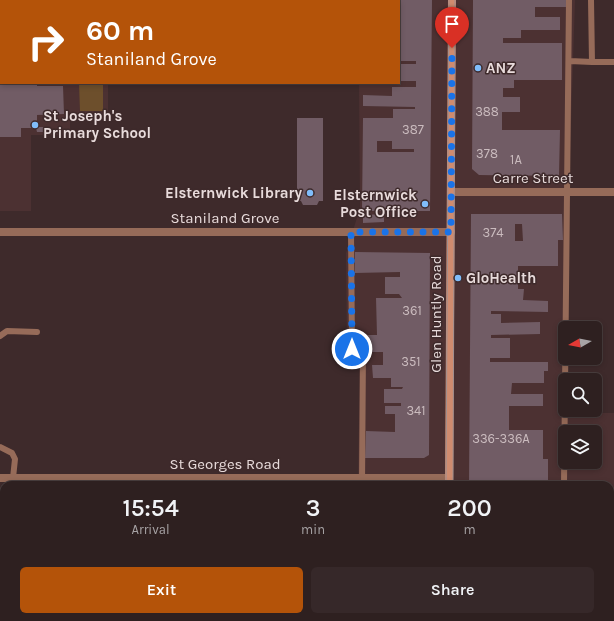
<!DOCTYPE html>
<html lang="en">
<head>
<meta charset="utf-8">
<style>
  body { margin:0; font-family:Karla,sans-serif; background:#362829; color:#f1f3f6; height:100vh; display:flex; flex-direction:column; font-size:15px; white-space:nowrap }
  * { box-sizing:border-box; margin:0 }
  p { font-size:13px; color:#a7a3a5 }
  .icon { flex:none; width:22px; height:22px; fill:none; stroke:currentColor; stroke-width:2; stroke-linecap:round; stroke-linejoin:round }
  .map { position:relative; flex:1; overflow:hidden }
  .details { position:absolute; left:0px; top:481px; width:614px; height:140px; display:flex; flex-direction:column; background:#2e2020; border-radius:12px 12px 0 0; box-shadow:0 2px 6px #0003,0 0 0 1px #493e3e }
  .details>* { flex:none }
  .top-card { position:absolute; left:0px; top:0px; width:400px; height:84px; box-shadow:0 2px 6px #0003,0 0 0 1px #493e3e; background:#b45309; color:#fff; overflow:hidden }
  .needle { width:26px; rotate:261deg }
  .controls { position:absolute; left:558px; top:321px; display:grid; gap:8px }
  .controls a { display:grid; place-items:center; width:44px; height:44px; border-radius:6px; background:#2e2020; box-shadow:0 2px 6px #0003,0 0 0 1px #493e3e; font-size:20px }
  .pin { position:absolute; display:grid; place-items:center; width:34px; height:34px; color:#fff; margin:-41px -17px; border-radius:50% 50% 50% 0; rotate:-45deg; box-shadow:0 0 4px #0007 }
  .pin .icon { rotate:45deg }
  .me { position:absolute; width:44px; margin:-22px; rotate:0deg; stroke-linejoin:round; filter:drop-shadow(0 0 3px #0008) }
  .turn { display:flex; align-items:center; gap:14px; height:84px; padding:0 20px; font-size:18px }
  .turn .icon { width:52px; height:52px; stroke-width:2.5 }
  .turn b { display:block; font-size:28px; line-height:34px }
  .eta { display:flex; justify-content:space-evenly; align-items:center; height:68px; text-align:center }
  .eta b { font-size:24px; font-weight:600; line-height:28px }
  .primary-button { display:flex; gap:8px; margin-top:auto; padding:8px 20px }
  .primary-button a { flex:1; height:46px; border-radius:6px; background:#b45309; color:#fff; font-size:16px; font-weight:600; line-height:46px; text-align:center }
  .primary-button a+a { background:#362829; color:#f1f3f6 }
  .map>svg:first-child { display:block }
</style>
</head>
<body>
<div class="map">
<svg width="614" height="621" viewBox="0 0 614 621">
  <rect width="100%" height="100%" fill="#3e2a2b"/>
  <path fill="#4c3132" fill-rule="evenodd" d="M358 0H575L568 217 567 413H614V621H357V617H610V485H358L360 352H347L346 253 360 208 359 83H399V1ZM565 432H595V462H565Z
    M0 48 1 83H108V116H70V135H31V211H0Z"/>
  <path fill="#6d4f2c" d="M79 83H103V111H80Z"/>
  <path fill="#715c65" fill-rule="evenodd" d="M399 0H432L430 211H362L363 118H393V109H415V107L363 106V95L392 96V87H416V81H399V64H416V61H399ZM377 141H392V149H414V152H377Z
    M473 0H566V7H535V17H560V30H521V38H503V43H562V80H514V88H503V97H520V112H502V130H560L559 176 479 175 472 169Z
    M0 83H37V86H63L64 114 37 115V127H48V132H37L36 128H21V137H0Z
    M297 118H323V201H319L317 205H303L301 201H297Z
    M384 214V222L363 223V215Z
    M471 214H562L563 240H558V266H518V289H524L523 300 548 301V312L491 311V314H501V323L540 322V334L491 335V338H510V358H490V362H548V371H544V383H512L511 394H543V406H509V430H543V459H548V485H469ZM515 224H522L523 241H515Z
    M355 252 430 253 429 455 424 458H365L366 431 395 432V414H385V406H401V403H384V389H402L403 387H391V378H373L372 365H383V352H367V335H377L376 298H402L399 294H385V277H400V272L355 273Z
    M610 531H614V613H610Z
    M384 617H426V621H384Z"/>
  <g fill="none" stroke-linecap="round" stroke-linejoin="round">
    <path stroke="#966b59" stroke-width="6" d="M591 0 592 62H614
      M570 61 592 62
      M351 232 352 349
      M0 336 7 331 37 332
      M0 447 12 453 15 459 13 478
      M362 485 363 349
      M564 485 569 0
      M361 621V617
      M562 621 563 617"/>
    <path stroke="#966b59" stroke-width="8" d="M219 1V0
      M451 192H614
      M0 232H451
      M0 478H449
      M107 617V621"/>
    <path stroke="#cf8b6f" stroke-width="8" d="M449 485 452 0
      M447 621V617"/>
    <path stroke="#a09090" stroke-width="1" d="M446 485 449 0
      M453 485 455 0
      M443 621V617
      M450 621V617"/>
  </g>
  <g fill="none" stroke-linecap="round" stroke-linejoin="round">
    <path stroke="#1a73e8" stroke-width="7" stroke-dasharray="0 12.6" d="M352 349 351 232H451L452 48"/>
  </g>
  <g fill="#80bdfa" stroke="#3e2a2b" stroke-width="1.5">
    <circle cx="478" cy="68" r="4"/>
    <circle cx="35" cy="125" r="4"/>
    <circle cx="310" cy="193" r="4"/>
    <circle cx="425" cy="204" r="4"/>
    <circle cx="458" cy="278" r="4"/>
  </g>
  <g text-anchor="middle" stroke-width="3" stroke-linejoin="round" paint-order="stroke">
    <g font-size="13" fill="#cabbbe">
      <text x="487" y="116">388</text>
      <text x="413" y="134">387</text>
      <text x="487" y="158">378</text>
      <text x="516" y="164">1A</text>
      <text x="493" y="237">374</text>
      <text x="412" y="315">361</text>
      <text x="411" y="366">351</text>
      <text x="416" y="415">341</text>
      <text x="501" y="443">336-336A</text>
    </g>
    <g font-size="15" font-weight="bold" fill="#e8dbdb" stroke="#3e2a2b" text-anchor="start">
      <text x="486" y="73">ANZ</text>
      <text x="43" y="121">St Joseph's<tspan x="43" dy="17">Primary School</tspan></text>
      <text x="302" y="198" text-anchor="end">Elsternwick Library</text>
      <text x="417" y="200" text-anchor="end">Elsternwick<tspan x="417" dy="17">Post Office</tspan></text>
      <text x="466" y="283">GloHealth</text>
    </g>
    <g font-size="15" fill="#e8dbdb" stroke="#3e2a2b">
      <text x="533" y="183">Carre Street</text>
      <text x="225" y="223">Staniland Grove</text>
      <text transform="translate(436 314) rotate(-90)" y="5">Glen Huntly Road</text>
      <text x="225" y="469">St Georges Road</text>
    </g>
  </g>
</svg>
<div class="controls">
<a><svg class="needle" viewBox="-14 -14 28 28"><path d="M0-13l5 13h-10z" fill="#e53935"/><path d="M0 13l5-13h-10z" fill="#a7a3a5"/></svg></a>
<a><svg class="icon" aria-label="search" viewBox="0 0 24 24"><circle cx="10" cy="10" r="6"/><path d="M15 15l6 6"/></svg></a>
<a><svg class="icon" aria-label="layers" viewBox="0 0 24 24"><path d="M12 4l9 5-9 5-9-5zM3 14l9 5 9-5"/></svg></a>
</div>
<div class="pin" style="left:452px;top:48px;background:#d93025"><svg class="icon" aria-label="arrive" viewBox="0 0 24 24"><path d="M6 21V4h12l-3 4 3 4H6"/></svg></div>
<svg class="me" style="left:352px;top:349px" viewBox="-20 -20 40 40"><circle r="17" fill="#1a73e8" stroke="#fff" stroke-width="3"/><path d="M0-11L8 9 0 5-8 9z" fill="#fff"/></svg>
<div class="top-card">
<div class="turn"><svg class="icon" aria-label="right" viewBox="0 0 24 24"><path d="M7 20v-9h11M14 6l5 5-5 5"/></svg><div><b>60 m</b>Staniland Grove</div></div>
</div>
<section class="details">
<div class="eta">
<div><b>15:54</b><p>Arrival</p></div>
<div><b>3</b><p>min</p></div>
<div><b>200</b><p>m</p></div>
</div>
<div class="primary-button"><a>Exit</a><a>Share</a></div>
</section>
</div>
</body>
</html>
